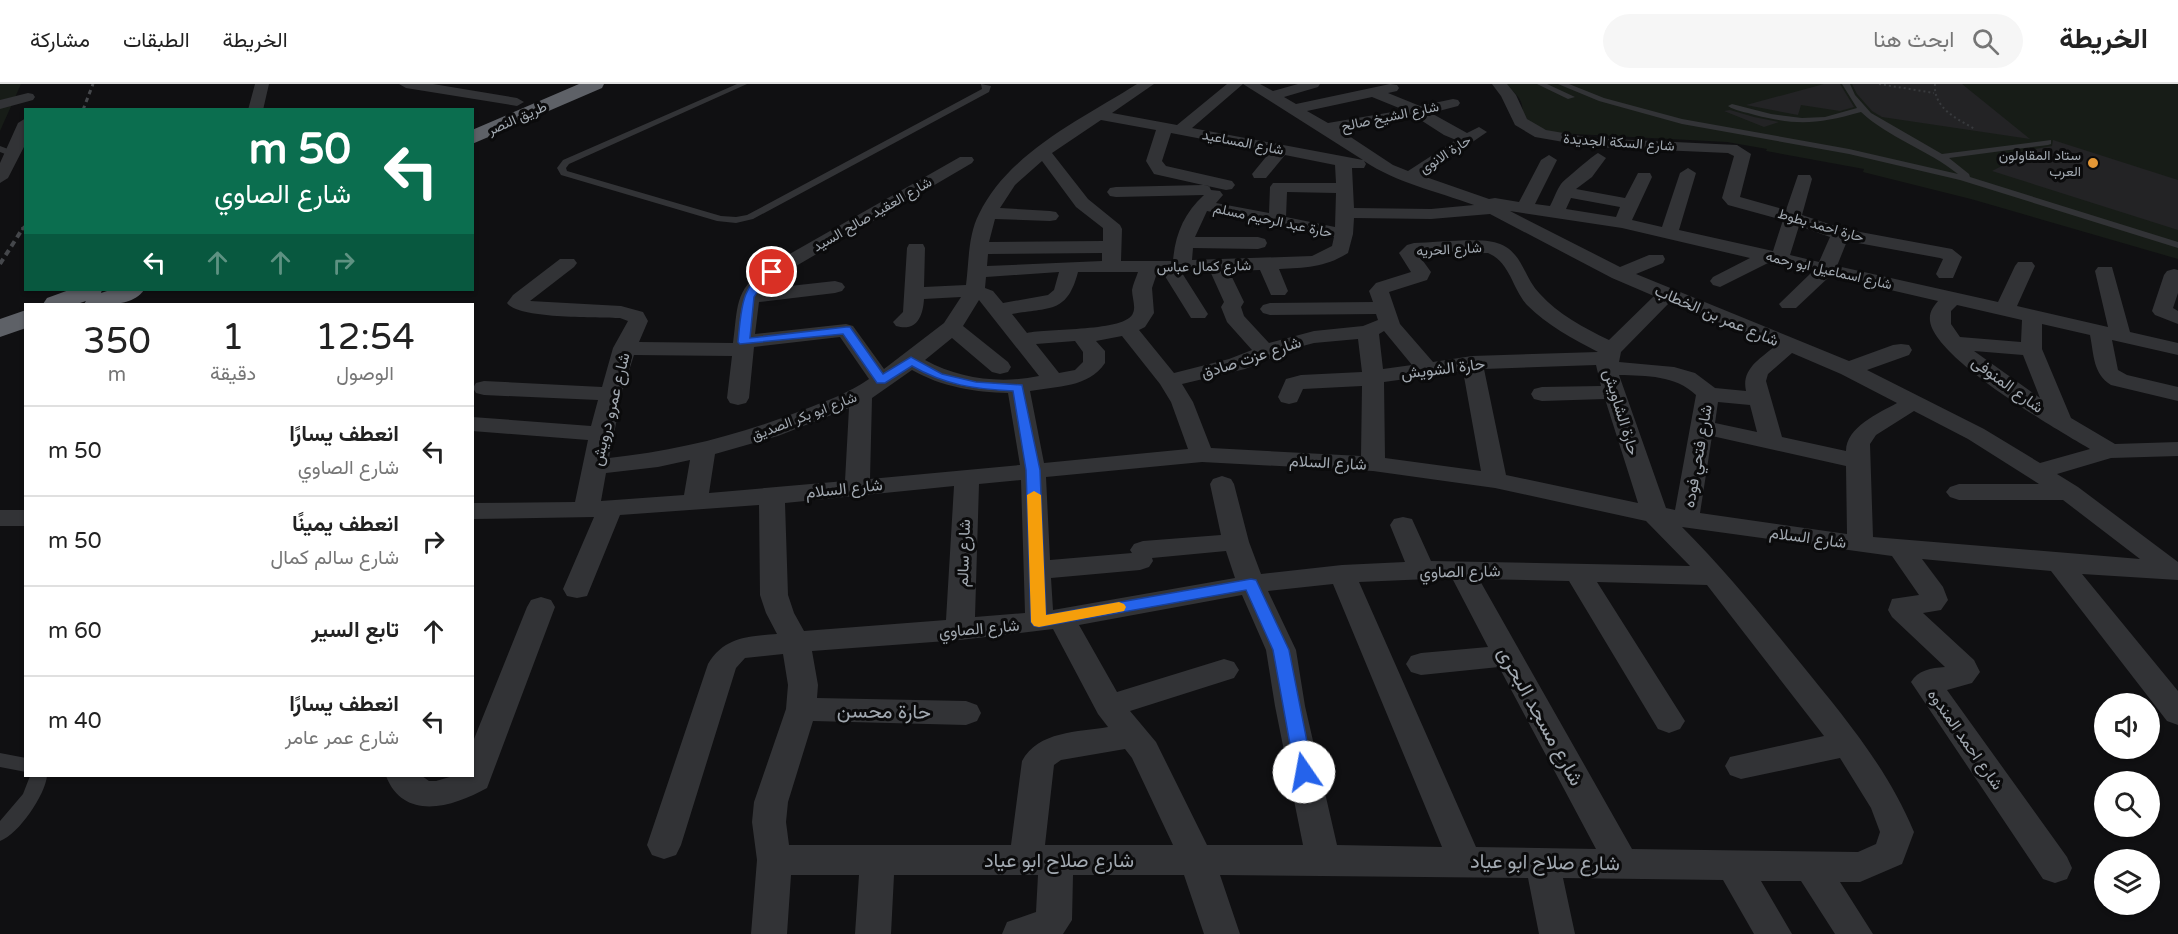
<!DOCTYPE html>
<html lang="ar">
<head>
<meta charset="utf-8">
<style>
  body { margin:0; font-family:"Varela Round",Vazirmatn,sans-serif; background:#f6f6f6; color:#222; direction:rtl; height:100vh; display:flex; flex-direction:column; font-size:22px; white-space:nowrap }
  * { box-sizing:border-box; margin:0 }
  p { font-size:20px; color:#767676 }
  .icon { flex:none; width:33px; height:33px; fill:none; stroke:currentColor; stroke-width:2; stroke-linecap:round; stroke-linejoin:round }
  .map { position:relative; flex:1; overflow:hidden; direction:ltr }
  .sheet { position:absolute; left:24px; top:219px; width:450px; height:474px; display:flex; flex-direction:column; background:#fff; border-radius:0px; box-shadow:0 2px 4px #0004; direction:rtl }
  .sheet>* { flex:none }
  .guide { position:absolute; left:24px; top:24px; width:450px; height:183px; border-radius:0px; box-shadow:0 2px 4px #0004; direction:rtl; background:#0b6e4f; color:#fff; overflow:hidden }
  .fabs { position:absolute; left:2094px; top:609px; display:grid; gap:12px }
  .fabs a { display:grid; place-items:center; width:66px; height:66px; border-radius:50%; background:#fff; box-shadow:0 2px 4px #0004; font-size:30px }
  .pin { position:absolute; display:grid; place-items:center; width:51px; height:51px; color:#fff; margin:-26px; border:3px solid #fff; border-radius:50%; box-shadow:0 2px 6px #0007 }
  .me { position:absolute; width:66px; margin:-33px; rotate:348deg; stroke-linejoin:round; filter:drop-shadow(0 0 4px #0008) }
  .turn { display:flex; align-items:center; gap:21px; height:126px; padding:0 24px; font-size:27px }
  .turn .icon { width:78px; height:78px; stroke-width:2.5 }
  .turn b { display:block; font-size:42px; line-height:51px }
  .lanes { display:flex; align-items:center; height:57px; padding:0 24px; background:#0003; justify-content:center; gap:30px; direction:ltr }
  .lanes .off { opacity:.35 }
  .eta { display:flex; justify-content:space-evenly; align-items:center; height:102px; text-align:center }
  .eta b { font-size:36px; font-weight:600; line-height:42px }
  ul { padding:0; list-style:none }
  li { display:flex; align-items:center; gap:18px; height:90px; padding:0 24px; border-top:2px solid #e0e0e0 }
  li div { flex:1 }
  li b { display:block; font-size:22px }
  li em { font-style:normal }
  header { display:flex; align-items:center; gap:36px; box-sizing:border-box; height:84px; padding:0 30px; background:#fff; border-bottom:2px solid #e0e0e0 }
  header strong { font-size:28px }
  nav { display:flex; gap:33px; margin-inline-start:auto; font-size:21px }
  .search { width:420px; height:54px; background:#f6f6f6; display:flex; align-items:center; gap:15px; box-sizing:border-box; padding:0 21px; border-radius:33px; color:#767676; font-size:22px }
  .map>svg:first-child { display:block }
</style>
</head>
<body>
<header>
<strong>الخريطة</strong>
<div class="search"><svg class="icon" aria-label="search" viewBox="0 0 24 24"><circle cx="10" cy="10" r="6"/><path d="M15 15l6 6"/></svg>ابحث هنا</div>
<nav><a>الخريطة</a><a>الطبقات</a><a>مشاركة</a></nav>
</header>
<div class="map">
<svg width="2178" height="850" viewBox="0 0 2178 850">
  <rect width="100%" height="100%" fill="#101012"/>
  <path fill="#171c17" d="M0 0H21L0 47Z
    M1503 0H2178V175L1971 115 1863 88 1864 85 1766 67 1767 65 1727 58 1556 49 1536 43 1522 31C1525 16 1515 8 1503 0Z"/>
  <path fill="#232325" d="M1824 0H1840L1854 23 1840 27 1801 21 1798 31 1746 21Z
    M1852 0H1962L2030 55 1882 33 1872 27 1857 10Z
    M1730 26 1754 33 1779 38 1764 43 1724 27Z
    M2053 56 2178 96V146L1992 87 2035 65 2052 62Z"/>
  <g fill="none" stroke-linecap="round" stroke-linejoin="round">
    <path stroke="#383a3d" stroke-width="2" stroke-dasharray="2 3" stroke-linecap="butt" d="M1879 0 1934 9
      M1935 0C1933 24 1957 35 1975 45"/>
    <path fill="#323336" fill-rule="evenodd" d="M737 0H747L569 80 566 84 567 87 721 132 736 133 747 131 982 5 981 0 991 2 989 8 753 135 736 139 717 137 561 91 557 84 563 76Z
      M1537 0H1547L1575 13 1568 15Z
      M1558 0H1569L1604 14 1682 35 1849 65 1958 90C1928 66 1889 54 1861 28 1818 40 1798 42 1755 31 1746 28 1735 27 1728 22L1732 20 1771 30 1802 34 1825 33 1857 24 1842 0H1850L1855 11 1871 29 1942 70 2051 56V60L2048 61 1949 74 1969 90 1970 93 2178 158V164L1960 96 1849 70 1682 40 1599 17Z
      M0 62 16 68 17 70 13 73 0 68Z
      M0 669 26 674V688L0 683Z
      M30 692H47C45 711 19 750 0 757V737L23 710Z"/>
    <path fill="#323336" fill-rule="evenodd" d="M255 0H269L263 26H248Z
      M399 0H433L517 14 524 18 517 22 406 4Z
      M1137 0H1154L1112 29 1177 41 1227 0H1260L1273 7 1298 0H1320L1318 3 1284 13 1296 20 1390 0 1397 1 1399 4 1397 7 1388 9 1420 22 1453 15 1458 16 1460 19 1458 22 1431 29 1467 49 1479 43 1487 48 1423 92 1489 115 1495 114 1519 118 1541 76 1549 71 1557 76 1535 120 1550 122C1554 115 1556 107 1561 100 1563 97 1595 70 1598 69L1606 74 1592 93 1576 105 1625 114 1638 89H1650L1652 93 1632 136 1662 143 1680 89 1688 84 1696 89 1679 146 1773 167 1783 136 1728 121 1722 114 1734 72 1728 69 1592 63 1535 53 1515 41 1501 12 1492 0H1507L1516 11 1527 35 1546 46 1592 54 1737 61 1751 70 1740 113 1786 126 1798 91H1810L1812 95 1802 131 1844 145 1952 165 1962 173 1953 194H1939L1936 190 1943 175 1940 174 1847 157 1837 182 1998 218 2015 182 2018 178H2032L2035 182 2017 222 2108 243 2095 187 2098 183H2112L2130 248 2178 259V271L2112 256 2118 286 2127 291 2178 303V317L2111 301C2093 290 2094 271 2090 251L2042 240V265L2071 334 2115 360 2178 358V372L2111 374 2057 390 2078 403 2178 478V496L2082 490 2178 607V641L2167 637 2051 487 1922 475 1943 503 1948 516 1941 526 1923 529 1974 576 1980 588 1972 599 1947 606 2067 773 2072 784 2067 795 2055 799 2043 795 1911 598C1918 586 1931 584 1945 583L1892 533 1888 526 1892 515 1919 511 1892 472 1682 443C1726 487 1763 533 1802 581 1845 634 1888 685 1914 748L1902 780 1860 798H1840L1873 850H1835L1801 797H1761L1792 850H1754L1723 796 1563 794 1575 850H1539L1528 794 1220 791 1240 850H1204L1184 791H1073L1072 836 1063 850H1002L1007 838 1036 828 1038 791H894L891 850H855L859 791H791L787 850H751L757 776 752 738 754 718 786 625 788 601 783 570 745 574 736 584 681 761 676 771 664 775 652 771 647 761 708 580C724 553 748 552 777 550L766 529 760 511 759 421 620 431 587 512 577 514 567 512 563 505 594 433 472 435V419L575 418 588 356 472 347V333L591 342 598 316 484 311 476 309 473 304 476 299 484 297 602 303 613 264 628 237 620 234C599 233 518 235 507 219L513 211 560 175H574L577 179 574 183 530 217 621 222 643 228 648 237 639 258 733 259C738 223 734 207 765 184L960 73H972L974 76 972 79 779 192 763 205 835 197 842 199 845 203 842 207 835 209 759 218 755 250 846 240 853 242 884 285 944 239 961 213 924 215C923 232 917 248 896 242L893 238 903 228 907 164 909 160H923L925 164 924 203 966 201C969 178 968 151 979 130 1009 68 1082 35 1137 0ZM1243 0 1363 76 1192 44ZM1372 13 1404 26 1328 39 1307 27ZM1416 33 1444 51 1456 56 1408 87 1393 81 1340 46ZM1101 36 1156 46 1146 77 1154 90 1203 101 1116 103 1110 104 1107 108 1110 112 1116 113 1204 111C1184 129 1175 151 1173 177H1121L1122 145 1120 141 1088 115 1052 69ZM1171 49 1270 68 1252 90 1254 94H1266L1285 71 1335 81 1336 99H1273L1270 103 1269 129 1216 119 1223 111 1220 107 1211 106 1209 102 1203 101 1226 106 1232 105 1235 101 1232 97 1166 82 1162 77ZM1042 77 1076 123 1103 144V157L989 158 995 135 1050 137 1056 136 1059 132 1056 128 1050 127 1000 124 1015 101ZM1364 77C1397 99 1436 107 1474 121L1431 125 1354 124 1352 84H1364L1366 80ZM1287 108 1336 109 1335 143 1286 133ZM1571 114 1620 123 1616 133 1566 125ZM1207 127 1334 153 1332 162 1312 172 1192 176 1193 164 1258 165 1265 163 1267 159 1265 155 1258 153H1195ZM1510 127 1622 144 1750 174 1713 193 1710 197 1713 201 1720 203 1770 178 1812 188 1779 220 1782 224H1796L1830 192 1938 217C1933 223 1929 228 1930 237 1935 275 2056 345 2090 365L2040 379 1984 345 1867 286 1909 271 1912 266 1909 261 1901 260 1893 261 1849 277 1636 190 1663 179 1665 175 1663 171H1649L1620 183ZM1490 130 1612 194 1654 212 1609 256C1584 244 1558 230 1540 210 1523 193 1523 167 1497 159 1479 153 1434 159 1414 159L1407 161 1399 169 1411 188 1376 199 1369 207 1373 218 1270 219 1263 221 1260 225 1263 229 1270 231 1376 230 1378 236 1363 242 1314 247 1269 259 1244 232 1241 223 1244 218 1229 187 1260 186 1271 211H1285L1288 207 1279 185C1305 184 1326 183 1348 169L1353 150 1354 134 1431 135ZM1799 142 1830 153 1819 178 1790 171ZM1102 169V177L987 182 988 170ZM1488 169C1510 178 1512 204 1527 221 1547 241 1573 255 1598 268L1472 272 1433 278 1400 240 1389 208 1427 196 1431 188 1418 170ZM1210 187 1224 218 1221 223 1227 238 1252 266 1229 275 1174 289 1139 246 1145 243 1154 229 1152 204 1157 189H1163L1191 234H1205L1208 230 1182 189ZM1059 188 1054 206 1048 211 1003 219 993 207 985 204 986 193ZM1078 188H1138C1136 194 1133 200 1132 206 1132 213 1136 223 1133 229 1127 248 1047 244 1027 249L1012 230C1050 223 1067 230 1078 188ZM979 216 1039 292C1000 300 960 295 925 276L952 254 992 288 1000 290 1008 288 1011 283 1008 278 963 242ZM1670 218 1775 262C1760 275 1741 285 1746 307L1715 304 1695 289 1674 283 1619 278 1621 268ZM1957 221 2022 236 2021 258 1960 253 1951 240V227ZM1384 247 1412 281 1383 285 1379 250ZM1122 252 1160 300 1171 318 1188 365 1044 379 1030 307C1057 302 1088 304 1105 279V267L1096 257ZM840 253 869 295C849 309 826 317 803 326 740 351 676 367 609 374L623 305 634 271 732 272 727 314 730 319 738 321 746 319 749 314 754 263ZM1358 255 1362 288 1301 291 1286 295 1278 313 1281 318 1289 320 1297 318 1303 305 1362 302 1361 372 1211 364 1193 318 1182 300 1245 285 1295 264 1314 259ZM1075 257 1083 268V278L1075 286 1059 289 1036 260ZM1974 267 2023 271 2040 314ZM1792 269 1841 290 1897 319C1879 329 1846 343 1846 367L1782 353 1766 297 1768 290ZM1596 281 1601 302 1542 303 1534 305 1531 310 1534 315 1542 317 1605 315 1638 419 1506 391 1484 285ZM912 286C942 303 974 308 1008 309L1020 381 870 395 872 314ZM1463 287 1481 387 1385 374 1384 298ZM1619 291C1647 292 1675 291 1696 311L1675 426 1666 424ZM1718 318 1750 321 1757 348 1715 339ZM849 324 845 397 709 409 715 370 778 352ZM1914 327 1968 355 2039 400H1959L1950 403 1946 408 1950 413 1959 416H2063L2140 475 1873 453 1870 360 1876 351ZM1712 352 1846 382 1847 450 1700 429ZM690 376 684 411 601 417 606 389 658 383ZM1202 378 1373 387 1495 404 1646 437 1690 482 1431 477 1412 435 1403 433 1394 435 1390 441 1405 478 1342 481 1261 490 1249 458 1234 400 1231 395 1222 392 1213 395 1210 400 1221 451 1143 457 1134 460 1130 466 1132 469 1050 476 1046 393ZM1021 396 1025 529 975 533 979 400ZM954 402 946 536 804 547 794 529 788 511 785 419ZM1226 467 1235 494 1053 526 1051 494 1140 486 1149 483 1153 477 1152 474ZM1452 494 1488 563 1421 569 1411 572 1406 580 1411 588 1421 591 1499 583 1596 765 1476 763 1359 498ZM1479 495 1569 497 1658 645 1669 649 1680 645 1685 637 1597 498 1707 501 1824 652 1730 673 1725 682 1730 691 1741 695 1840 674 1871 724 1880 748 1876 760 1858 768 1632 765ZM1333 500 1442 763 1337 761 1305 622 1296 566 1268 507ZM1242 511 1266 566 1275 622 1303 761H1207L1156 658 1130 627 1234 594 1239 586 1234 578 1224 575 1117 608 1079 541ZM1053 545 1098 630 1108 643C1078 648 1038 647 1022 677L1011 761H789L786 738 788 718 813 637 966 641 977 637 981 629 977 621 966 617 817 614 818 601 812 567 960 556ZM1125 665 1132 674 1173 761H1045L1054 681 1061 676Z
      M28 9 33 10 35 13 33 16 0 25V16Z
      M26 34V59L8 94 0 99V79L18 39Z
      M2174 185 2178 186V209L2173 224 2178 227V240L2155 231 2152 227 2164 191 2167 187Z
      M0 426H26V442H0Z
      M541 513 551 516 555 523 487 704C453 723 404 738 386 692H422L429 697H436L453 692H472V660L527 523 531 516Z"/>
    <path fill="#5e6167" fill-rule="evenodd" d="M579 0H604L602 4 472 60V46Z
      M69 206H102L101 209 110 206H144C131 224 104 220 84 220L86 217 77 220H43L47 214Z
      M26 226V244L0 253V235Z"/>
    <path stroke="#45474b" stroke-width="3" stroke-dasharray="4.5 4" stroke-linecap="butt" d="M83 26 93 0
      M22 146 26 140"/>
    <path stroke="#45474b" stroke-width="4" stroke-dasharray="6 4.5" stroke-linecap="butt" d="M0 180 23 144"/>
  </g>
  <path fill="#2563eb" stroke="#184099" stroke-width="1.5" d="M772 185 777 188 761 202 754 213 750 254 846 243H850L883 290 911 273 942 290 976 298 1022 301 1040 386 1046 531 1251 495 1256 496 1289 566 1313 688 1310 693 1304 695 1298 693 1295 688 1273 566 1246 506 1039 543 1034 542 1031 538 1026 386 1013 307C974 305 945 301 912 282L885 299H877L843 250 740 260 738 258C741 230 740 196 772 185Z"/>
  <path fill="#f59e0b" d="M1034 407 1041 411 1046 531 1119 518 1124 520 1126 523 1124 527 1039 543 1034 542 1031 538 1027 411Z"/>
  <circle fill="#e49736" stroke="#0b0b0c" stroke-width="2" cx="2093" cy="79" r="6"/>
  <g text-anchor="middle" stroke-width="6" stroke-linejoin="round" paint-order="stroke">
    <g font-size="14" fill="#a2a9b1" stroke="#0b0b0c">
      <text transform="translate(1390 32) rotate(-12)" y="5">شارع الشيخ صالح</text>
      <text transform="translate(517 34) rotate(-24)" y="5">طريق النصر</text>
      <text transform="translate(1243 58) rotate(11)" y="5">شارع المساعيد</text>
      <text transform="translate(1619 58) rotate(4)" y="5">شارع السكة الجديدة</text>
      <text transform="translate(1445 70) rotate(-33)" y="5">حارة الانوى</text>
      <text transform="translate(872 130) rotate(-30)" y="5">شارع العقيد صالح السيد</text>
      <text transform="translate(1273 136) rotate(12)" y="5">حارة عبد الرحيم مسلم</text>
      <text transform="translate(1821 141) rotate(16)" y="5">حارة احمد بطوط</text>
      <text transform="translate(1449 165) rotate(-3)" y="5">شارع الحريه</text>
      <text transform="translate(1204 182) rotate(-1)" y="5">شارع كمال عباس</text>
      <text transform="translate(1829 186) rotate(13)" y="5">شارع اسماعيل ابو رحمه</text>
      <text transform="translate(804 332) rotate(-21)" y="5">شارع ابو بكر الصديق</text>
    </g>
    <g font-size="14" fill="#a2a9b1" stroke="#0b0b0c" text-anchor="end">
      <text x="2081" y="76">ستاد المقاولون<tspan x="2081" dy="16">العرب</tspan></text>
    </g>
    <g font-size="16" fill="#a2a9b1" stroke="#0b0b0c">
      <text transform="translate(1717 231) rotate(23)" y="6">شارع عمر بن الخطاب</text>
      <text transform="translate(1251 273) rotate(-18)" y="6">شارع عزت صادق</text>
      <text transform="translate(1443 284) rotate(-7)" y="6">حارة الشويش</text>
      <text transform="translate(2008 300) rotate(36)" y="6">شارع المنوفى</text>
      <text transform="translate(610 325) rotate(-76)" y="6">شارع عمرو درويش</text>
      <text transform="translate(1622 328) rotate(73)" y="6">حارة الشاويش</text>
      <text transform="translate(1697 372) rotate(-80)" y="6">شارع فتحي فوده</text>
      <text transform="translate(1328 378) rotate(3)" y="6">شارع السلام</text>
      <text transform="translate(844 404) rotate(-6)" y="6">شارع السلام</text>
      <text transform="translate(1808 453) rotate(8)" y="6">شارع السلام</text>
      <text transform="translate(963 469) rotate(-88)" y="6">شارع سالم</text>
      <text transform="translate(1460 487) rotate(-1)" y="6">شارع الصاوي</text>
      <text transform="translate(979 544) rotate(-5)" y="6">شارع الصاوي</text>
      <text transform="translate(1966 655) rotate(55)" y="6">شارع احمد المندوه</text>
    </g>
    <g font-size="20" fill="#a2a9b1" stroke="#0b0b0c">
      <text transform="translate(884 627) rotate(1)" y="7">حارة محسن</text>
      <text transform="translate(1541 632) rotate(61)" y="7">شارع مسجد البحرى</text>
      <text x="1059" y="783">شارع صلاح ابو عياد</text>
      <text transform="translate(1545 778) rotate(1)" y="7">شارع صلاح ابو عياد</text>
    </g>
  </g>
</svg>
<div class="fabs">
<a><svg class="icon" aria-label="sound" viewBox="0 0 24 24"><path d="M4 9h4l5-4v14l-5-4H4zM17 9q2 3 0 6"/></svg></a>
<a><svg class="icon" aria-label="search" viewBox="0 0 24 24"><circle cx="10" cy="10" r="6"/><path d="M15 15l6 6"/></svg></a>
<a><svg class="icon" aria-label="layers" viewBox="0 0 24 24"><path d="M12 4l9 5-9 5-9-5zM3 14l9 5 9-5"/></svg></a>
</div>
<div class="pin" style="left:772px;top:188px;background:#d93025"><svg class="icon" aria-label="arrive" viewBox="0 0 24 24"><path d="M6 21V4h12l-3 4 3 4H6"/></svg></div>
<svg class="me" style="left:1304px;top:688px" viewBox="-20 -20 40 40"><circle r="19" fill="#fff"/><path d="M0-13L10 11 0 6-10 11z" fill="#2563eb"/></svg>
<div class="guide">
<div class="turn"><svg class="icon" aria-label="left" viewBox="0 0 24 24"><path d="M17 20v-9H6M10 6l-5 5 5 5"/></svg><div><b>50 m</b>شارع الصاوي</div></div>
<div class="lanes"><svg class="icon" aria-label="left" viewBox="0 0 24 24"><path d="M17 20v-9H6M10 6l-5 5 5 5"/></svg><svg class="icon off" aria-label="ahead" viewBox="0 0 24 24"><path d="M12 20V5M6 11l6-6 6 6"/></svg><svg class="icon off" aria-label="ahead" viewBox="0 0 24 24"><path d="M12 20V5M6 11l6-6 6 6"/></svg><svg class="icon off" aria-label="right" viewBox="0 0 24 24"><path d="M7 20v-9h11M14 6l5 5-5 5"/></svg></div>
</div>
<section class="sheet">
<div class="eta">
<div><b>12:54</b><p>الوصول</p></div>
<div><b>1</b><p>دقيقة</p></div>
<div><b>350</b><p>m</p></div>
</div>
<ul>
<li><svg class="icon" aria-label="left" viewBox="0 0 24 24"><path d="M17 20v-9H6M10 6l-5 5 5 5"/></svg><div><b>انعطف يسارًا</b><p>شارع الصاوي</p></div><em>50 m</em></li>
<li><svg class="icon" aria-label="right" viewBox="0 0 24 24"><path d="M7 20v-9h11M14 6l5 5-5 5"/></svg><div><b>انعطف يمينًا</b><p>شارع سالم كمال</p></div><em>50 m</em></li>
<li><svg class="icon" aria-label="ahead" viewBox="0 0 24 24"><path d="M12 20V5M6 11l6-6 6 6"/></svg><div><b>تابع السير</b></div><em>60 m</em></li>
<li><svg class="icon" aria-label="left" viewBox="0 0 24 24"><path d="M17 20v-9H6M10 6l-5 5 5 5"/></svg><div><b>انعطف يسارًا</b><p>شارع عمر عامر</p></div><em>40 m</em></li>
</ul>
</section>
</div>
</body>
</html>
